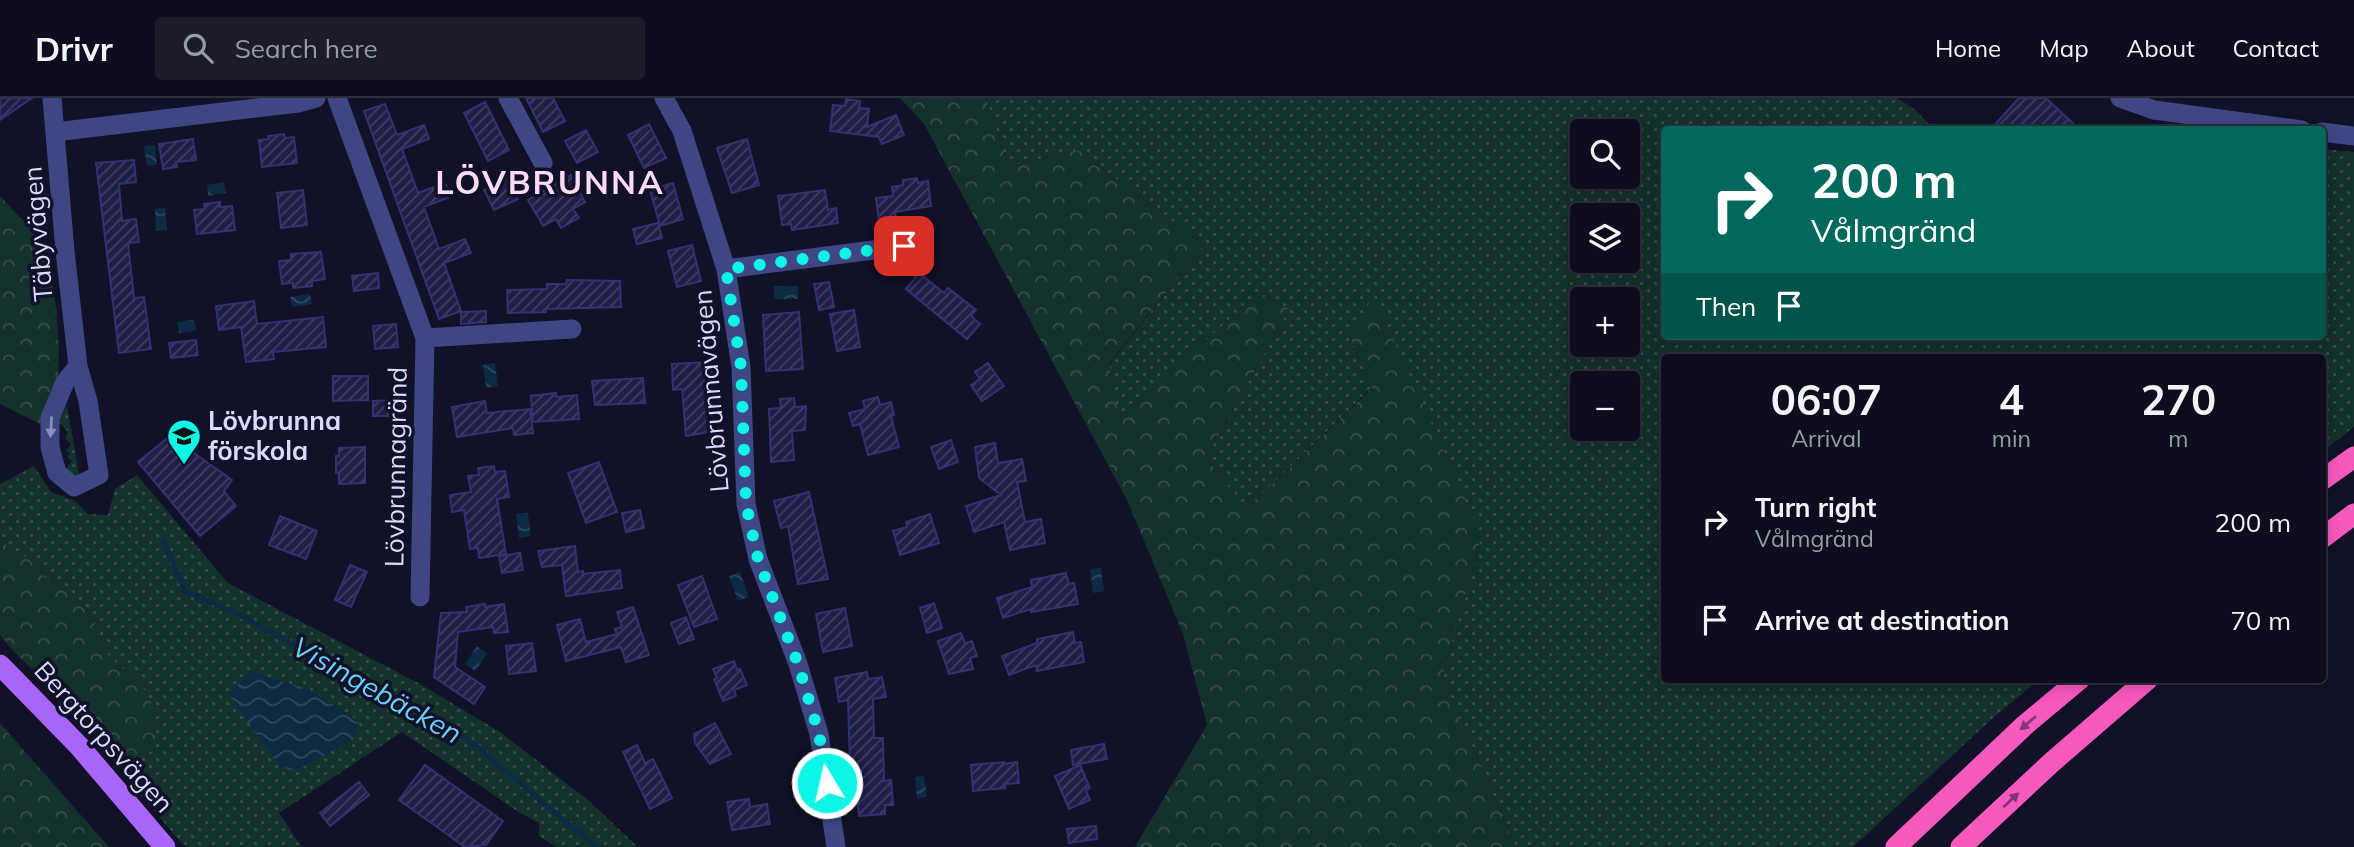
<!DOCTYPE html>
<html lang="en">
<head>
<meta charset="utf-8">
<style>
  body { margin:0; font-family:Mulish,sans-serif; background:#1b1b2a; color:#f1f3f6; height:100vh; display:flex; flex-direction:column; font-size:26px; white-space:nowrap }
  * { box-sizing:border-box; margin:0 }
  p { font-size:23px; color:#9a9ca4 }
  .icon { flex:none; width:38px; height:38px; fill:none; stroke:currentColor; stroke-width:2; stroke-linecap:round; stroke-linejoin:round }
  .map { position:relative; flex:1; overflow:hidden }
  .panel { position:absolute; left:1661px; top:256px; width:665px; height:329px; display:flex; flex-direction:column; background:#0d0d1d; border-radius:7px; box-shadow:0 4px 18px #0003,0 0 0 2px #2d2d3b }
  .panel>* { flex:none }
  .guide { position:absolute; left:1661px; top:28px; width:665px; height:214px; border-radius:7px; box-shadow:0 4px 18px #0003,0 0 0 2px #2d2d3b; background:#00695c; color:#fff; overflow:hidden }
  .buttons { position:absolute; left:1570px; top:21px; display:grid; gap:14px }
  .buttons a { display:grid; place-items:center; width:70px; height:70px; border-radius:7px; background:#0d0d1d; box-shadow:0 4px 18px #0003,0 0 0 2px #2d2d3b; font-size:35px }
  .pin { position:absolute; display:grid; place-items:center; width:60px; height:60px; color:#fff; margin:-30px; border-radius:14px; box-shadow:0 4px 10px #0006 }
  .me { position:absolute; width:77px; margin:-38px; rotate:351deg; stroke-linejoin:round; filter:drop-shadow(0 0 5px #0008) }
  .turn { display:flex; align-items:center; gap:24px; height:147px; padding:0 35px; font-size:32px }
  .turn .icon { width:91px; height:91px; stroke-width:2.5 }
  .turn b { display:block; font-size:49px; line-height:60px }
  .then { display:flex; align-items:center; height:66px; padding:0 35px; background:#0003; gap:14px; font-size:26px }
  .eta { display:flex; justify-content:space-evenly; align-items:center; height:119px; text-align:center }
  .eta b { font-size:42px; font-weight:700; line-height:49px }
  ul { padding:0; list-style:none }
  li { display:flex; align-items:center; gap:21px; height:98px; padding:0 35px }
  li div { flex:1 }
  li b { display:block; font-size:26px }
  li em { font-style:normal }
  header { display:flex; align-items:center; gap:42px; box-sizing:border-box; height:98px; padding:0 35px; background:#0d0d1d; border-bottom:2px solid #2d2d3b }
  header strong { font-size:33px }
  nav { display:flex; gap:38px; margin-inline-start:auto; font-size:24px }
  .search { width:490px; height:63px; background:#1b1b2a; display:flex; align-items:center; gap:18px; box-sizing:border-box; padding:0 24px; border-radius:7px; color:#9a9ca4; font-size:26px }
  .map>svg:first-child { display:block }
</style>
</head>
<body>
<header>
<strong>Drivr</strong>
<div class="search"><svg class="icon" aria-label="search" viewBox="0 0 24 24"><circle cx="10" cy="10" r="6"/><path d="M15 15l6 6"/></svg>Search here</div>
<nav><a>Home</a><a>Map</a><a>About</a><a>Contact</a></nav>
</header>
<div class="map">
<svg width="2354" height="749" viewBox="0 0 2354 749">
  <defs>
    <pattern id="grass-dots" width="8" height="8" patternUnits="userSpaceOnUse" patternTransform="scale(1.75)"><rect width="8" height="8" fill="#14312b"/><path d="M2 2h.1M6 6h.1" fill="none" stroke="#364e4b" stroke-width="1.8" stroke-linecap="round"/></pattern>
    <pattern id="forest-crowns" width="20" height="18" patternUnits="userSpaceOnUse" patternTransform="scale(1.75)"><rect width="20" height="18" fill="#14312b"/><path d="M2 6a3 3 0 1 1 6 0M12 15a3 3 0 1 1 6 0" fill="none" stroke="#364e4b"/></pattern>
    <pattern id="water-waves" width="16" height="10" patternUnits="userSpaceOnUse" patternTransform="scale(1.75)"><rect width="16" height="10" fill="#0d2a44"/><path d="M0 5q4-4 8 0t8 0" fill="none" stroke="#304860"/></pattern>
    <pattern id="building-hatch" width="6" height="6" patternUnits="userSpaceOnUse" patternTransform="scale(1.75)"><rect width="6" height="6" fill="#1f1e47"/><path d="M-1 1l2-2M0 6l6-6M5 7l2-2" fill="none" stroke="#3f3e62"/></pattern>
  </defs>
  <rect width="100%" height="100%" fill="#111127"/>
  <path fill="url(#grass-dots)" fill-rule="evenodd" d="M986 0H1896L1913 10 1934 31 1664 32V238H2322V51L2354 54V329L2322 354V259H1664V581H2040L1994 619 1853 749H1516L1442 579 1482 438 1349 237 1372 289 1247 411 1206 360 1289 211 1259 194 1119 322 1109 267 1204 147 1078 52 1009 68ZM1582 33H1628V79H1582ZM1582 117H1628V163H1582ZM1582 201H1628V247H1582ZM1582 285H1628V331H1582Z
    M67 308 80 382 68 376 67 369 72 363 67 359 70 355 66 353 71 346 65 340 68 334 59 324V318Z
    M34 368 51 394 74 402 88 416 108 417 115 391 137 377 228 485 420 586 500 634 588 702 638 749H557L539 738V725L517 713 402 634 279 715 302 749H185L131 686 109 654 131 658 156 652V613L140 585 109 559 95 525 75 499 47 481 34 464 0 443V386Z"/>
  <path fill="url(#forest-crowns)" d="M900 0H986L1009 68 1078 52 1204 147 1109 266 1119 321 1259 194 1289 211 1206 360 1247 411 1372 290 1349 237 1374 198 1482 438 1442 579 1516 749H1135L1207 627 1183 536 1127 402 924 26Z
    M0 98 45 146 56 208 59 251 58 283 42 327 0 306Z
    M0 443 34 464 47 481 75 499 95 525 109 559 140 585 156 613V652L131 658 109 654 76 611 17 557 0 537Z
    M0 625 109 749H0Z"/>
  <path fill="url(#water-waves)" d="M155 47 157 67 147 68 144 48Z
    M224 84 226 95 208 98 207 87Z
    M165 110 167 132 156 133 155 111Z
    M774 188H798V201H774Z
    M310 196 312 206 292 209 290 199Z
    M194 222 196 233 179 235 177 224Z
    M495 265 498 288 486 290 483 267Z
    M528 415 531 438 519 440 516 416Z
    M1101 470 1104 493 1093 495 1090 471Z
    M740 474 749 499 738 503 729 478Z
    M477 548 487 556 475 573 465 566Z
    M249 573 310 592 359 623 355 640 296 673 280 669 229 597Z
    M924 678 927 699 917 700 915 679Z"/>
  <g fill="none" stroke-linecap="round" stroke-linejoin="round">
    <path stroke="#0d2a44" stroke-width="5" d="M164 443 185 493 232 513 469 642 596 749"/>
  </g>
  <path fill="url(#building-hatch)" stroke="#333172" stroke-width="2" d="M0 0H32L0 22Z
    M526 0H553L565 23 543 34Z
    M2019 0H2046L2080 32H1990Z
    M846 1 860 3 859 10 869 11 867 29 896 17 904 37 882 46 879 39 830 33 833 7 845 8Z
    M485 4 509 52 488 63 464 15Z
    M385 6 397 37 424 27 429 41 402 51 418 95 445 85 450 99 424 109 439 151 465 141 471 155 444 165 461 213 439 221 364 13Z
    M649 26 666 60 644 70 628 37Z
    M586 32 598 54 577 65 565 43Z
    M284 36 285 40 294 39 297 65 262 69 259 42 269 41 268 38Z
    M193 41 196 62 176 64 177 69 163 71 159 46Z
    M747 41 759 87 732 95 717 50Z
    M134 62 136 84 119 86 122 123 136 121 139 144 128 145 134 200 144 199 151 251 119 255 96 65Z
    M571 77 585 104 573 111 579 120 561 130 556 121 543 128 528 102Z
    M507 80 518 101 494 112 484 92Z
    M917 80 918 85 928 83 931 108 895 114 896 121 879 123 876 100 893 98 892 89 903 87V82Z
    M673 85 683 121 660 128 650 92Z
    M303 92 307 127 281 130 277 95Z
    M825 92 828 112 836 110 838 125 792 132 791 126 782 127 778 98Z
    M220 104V109L232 108 235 132 197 136 194 112 205 111 204 106Z
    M658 125 662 140 637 146 633 131Z
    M692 147 701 183 677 189 668 153Z
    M321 154 325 181 312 183V188L293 190V185L282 186 279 163 291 162V156Z
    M378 175 379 190 354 193 352 178Z
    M919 175 944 195 948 190 976 212 971 218 980 226 967 241 906 191Z
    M567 182 620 183 621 209 546 211V214L508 215 507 192 547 191V186H566Z
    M829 184 834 209 819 212 814 186Z
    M254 203 257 226 323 219 326 249 273 254 274 261 246 264 241 229 219 232 216 208Z
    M854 212 860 249 837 253 830 216Z
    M486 213V224L461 226V214Z
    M799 214 803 271 766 273 763 217Z
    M396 226 398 249 375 251 373 228Z
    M196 242 198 257 171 260 169 245Z
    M711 264 713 289 705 290 709 334 686 338 682 291 673 292 672 266Z
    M988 265 1004 288 982 303 971 287 980 281 975 274Z
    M333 278H368V302L333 303Z
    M643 280 645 305 595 307 592 283Z
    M556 295V299L577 297 579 321 533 324 531 298Z
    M878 299 880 307 891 304 894 317 891 318 899 349 868 357 860 326 853 328 849 315 865 311 863 303Z
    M794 300 795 309 806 308 805 332 792 333 794 362 771 364 769 311 781 310 780 301Z
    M397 302V318H373V303Z
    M485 303 487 315 530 311 533 335 514 337 513 330 457 339 452 309Z
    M175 334 190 352 232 382 224 393 236 408 200 438 138 364Z
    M951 342 958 364 939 371 931 349Z
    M995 345 998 365 1022 361 1026 383 1017 384 1025 424 1041 421 1045 445 1010 452 1004 424 974 434 966 408 1001 397 979 380 975 349Z
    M365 349V385L339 386V375H336V358H339V350Z
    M599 364 617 414 586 425 568 375Z
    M494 368 495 374 505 373 509 399 497 401 506 456 479 460 478 450 470 451 464 412 452 414 450 397 471 394 468 378 479 377 478 370Z
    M809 394 828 481 798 486 788 428 781 430 774 403Z
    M640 412 644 430 626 434 622 415Z
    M930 416 939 445 900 457 893 433 907 429 906 424Z
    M280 418 317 433 306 461 269 447Z
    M575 448 578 474 583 473V476L620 472 622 490 566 498 562 467 542 469 538 453Z
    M520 455 523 472 502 475 499 458Z
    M350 467 367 474 351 509 335 502Z
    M1066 475 1069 486 1074 485 1078 506 1031 514V511L1003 520 997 500 1032 489 1031 482Z
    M702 478 717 521 694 529 678 487Z
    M934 505 942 530 927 535 920 510Z
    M485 506V509L504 506 508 534 494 535 493 529 458 534 455 569 485 589 474 606 434 579 441 515 467 514 466 509Z
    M633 509 649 557 626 564 621 549 566 563 557 527 580 521 586 544 617 536 615 531 622 529 617 514Z
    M845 510 852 548 823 554 816 516Z
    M686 519 694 541 679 546 671 525Z
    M1073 534 1075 545 1081 544 1084 564 1037 573 1036 567 1009 577 1002 558 1037 545V541Z
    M961 535 965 545 972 543 977 558 970 560 973 571 949 576 938 543Z
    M532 545 536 573 509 576 506 548Z
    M734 563 737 572 740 571 747 587 734 592 736 598 723 603 714 581 717 580 713 571Z
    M867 574 868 581 882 579 886 599 873 601 874 640H883L884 683 891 682 893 707H885V716L859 718 855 667H850L848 602 839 604 835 580Z
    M715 625 731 656 710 666 695 645 694 636Z
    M1104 646 1107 661 1073 667 1071 652Z
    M637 647 645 665 653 661 672 700 650 711 623 654Z
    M1004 664V666L1017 664 1019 685 1005 686V690L973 693 971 667Z
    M425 667 503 723 486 747 465 749 399 702Z
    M1080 667 1090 690 1086 692 1090 702 1069 711 1055 678Z
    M359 684 369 697 330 728 320 715Z
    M749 701 750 709 767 706 770 726 732 732 727 704Z
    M1096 728 1097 741 1069 745 1067 731Z"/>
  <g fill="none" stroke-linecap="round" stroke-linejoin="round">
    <path stroke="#3e4784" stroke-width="19" d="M52 0 65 153 78 268 88 303 99 377 74 389 57 375 50 349V320L65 284 78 268
      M337 0 425 240 420 499
      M508 0 543 65
      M664 0 682 33 726 171 741 269 746 406 758 461 798 566 819 636 836 749
      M2120 0 2154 12 2302 32
      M55 34 298 5 316 0
      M2322 34 2354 38
      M726 171 904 148
      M425 240 572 231"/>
    <path stroke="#a965f8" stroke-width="21" d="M0 567 79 648 165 749"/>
    <path stroke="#f859bf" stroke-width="21" d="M2322 382 2354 359
      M2322 440 2354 416
      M1896 749 2025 627 2080 581
      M1961 749 2051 665 2148 581"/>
  </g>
  <defs><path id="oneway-solid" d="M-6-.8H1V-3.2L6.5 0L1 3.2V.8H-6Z" transform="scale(1.75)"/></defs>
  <use fill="#8c90c0" href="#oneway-solid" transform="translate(51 329) rotate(93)"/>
  <g fill="#843573">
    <use href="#oneway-solid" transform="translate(2028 625) rotate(139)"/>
    <use href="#oneway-solid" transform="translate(2011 702) rotate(-43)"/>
  </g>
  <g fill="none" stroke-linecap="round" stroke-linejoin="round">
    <path stroke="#0df5e6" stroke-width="12" stroke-dasharray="0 21.6" d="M827 685 819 636 798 566 758 461 746 406 741 269 726 171 904 148"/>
  </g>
  <defs>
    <g id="school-pin" transform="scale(1.75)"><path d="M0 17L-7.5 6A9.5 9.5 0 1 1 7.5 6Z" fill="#0df5e6" stroke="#111127"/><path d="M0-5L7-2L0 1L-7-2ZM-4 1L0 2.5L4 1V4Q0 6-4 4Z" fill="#111"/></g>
  </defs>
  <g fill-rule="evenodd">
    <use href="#school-pin" x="184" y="338"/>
  </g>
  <g text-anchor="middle" stroke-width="7" stroke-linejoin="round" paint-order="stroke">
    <g font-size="26" fill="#d9dafd" stroke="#111127">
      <text transform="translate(38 136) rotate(-95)" y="9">Täbyvägen</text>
      <text transform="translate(711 293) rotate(-95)" y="9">Lövbrunnavägen</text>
      <text transform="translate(396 369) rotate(-89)" y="9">Lövbrunnagränd</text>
      <text transform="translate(104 639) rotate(48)" y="9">Bergtorpsvägen</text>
    </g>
    <g font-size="26" font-weight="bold" fill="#d9dafd" stroke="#111127" text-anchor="start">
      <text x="208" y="332">Lövbrunna<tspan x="208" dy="30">förskola</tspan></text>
    </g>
    <g font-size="28" font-style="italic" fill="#6bcef9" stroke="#111127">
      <text transform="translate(377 592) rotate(29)" y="10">Visingebäcken</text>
    </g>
    <g font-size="33" font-weight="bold" letter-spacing="2" fill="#fddbf6" stroke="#111127">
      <text x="550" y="96">LÖVBRUNNA</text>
    </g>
  </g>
</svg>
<div class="buttons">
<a><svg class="icon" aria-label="search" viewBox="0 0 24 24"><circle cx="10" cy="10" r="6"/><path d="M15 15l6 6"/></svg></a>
<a><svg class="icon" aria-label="layers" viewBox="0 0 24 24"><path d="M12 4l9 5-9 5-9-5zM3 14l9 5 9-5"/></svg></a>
<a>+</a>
<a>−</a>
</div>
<div class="pin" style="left:904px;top:148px;background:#d93025"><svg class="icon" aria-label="arrive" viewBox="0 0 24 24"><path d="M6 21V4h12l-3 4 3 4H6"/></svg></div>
<svg class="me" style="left:827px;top:685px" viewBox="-20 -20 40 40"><circle r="17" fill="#0df5e6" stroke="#fff" stroke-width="3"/><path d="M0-11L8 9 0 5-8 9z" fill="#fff"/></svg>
<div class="guide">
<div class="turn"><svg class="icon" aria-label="right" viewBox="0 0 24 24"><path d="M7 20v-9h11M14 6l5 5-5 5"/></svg><div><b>200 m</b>Vålmgränd</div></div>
<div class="then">Then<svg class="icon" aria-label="arrive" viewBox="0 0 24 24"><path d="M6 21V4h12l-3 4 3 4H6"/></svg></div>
</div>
<section class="panel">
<div class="eta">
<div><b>06:07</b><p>Arrival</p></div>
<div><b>4</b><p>min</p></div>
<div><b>270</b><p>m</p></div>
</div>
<ul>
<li><svg class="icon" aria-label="right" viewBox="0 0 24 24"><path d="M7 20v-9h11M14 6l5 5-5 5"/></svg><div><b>Turn right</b><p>Vålmgränd</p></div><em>200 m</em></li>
<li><svg class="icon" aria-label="arrive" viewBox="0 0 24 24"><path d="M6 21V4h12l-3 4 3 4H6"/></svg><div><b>Arrive at destination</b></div><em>70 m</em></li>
</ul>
</section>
</div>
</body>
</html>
